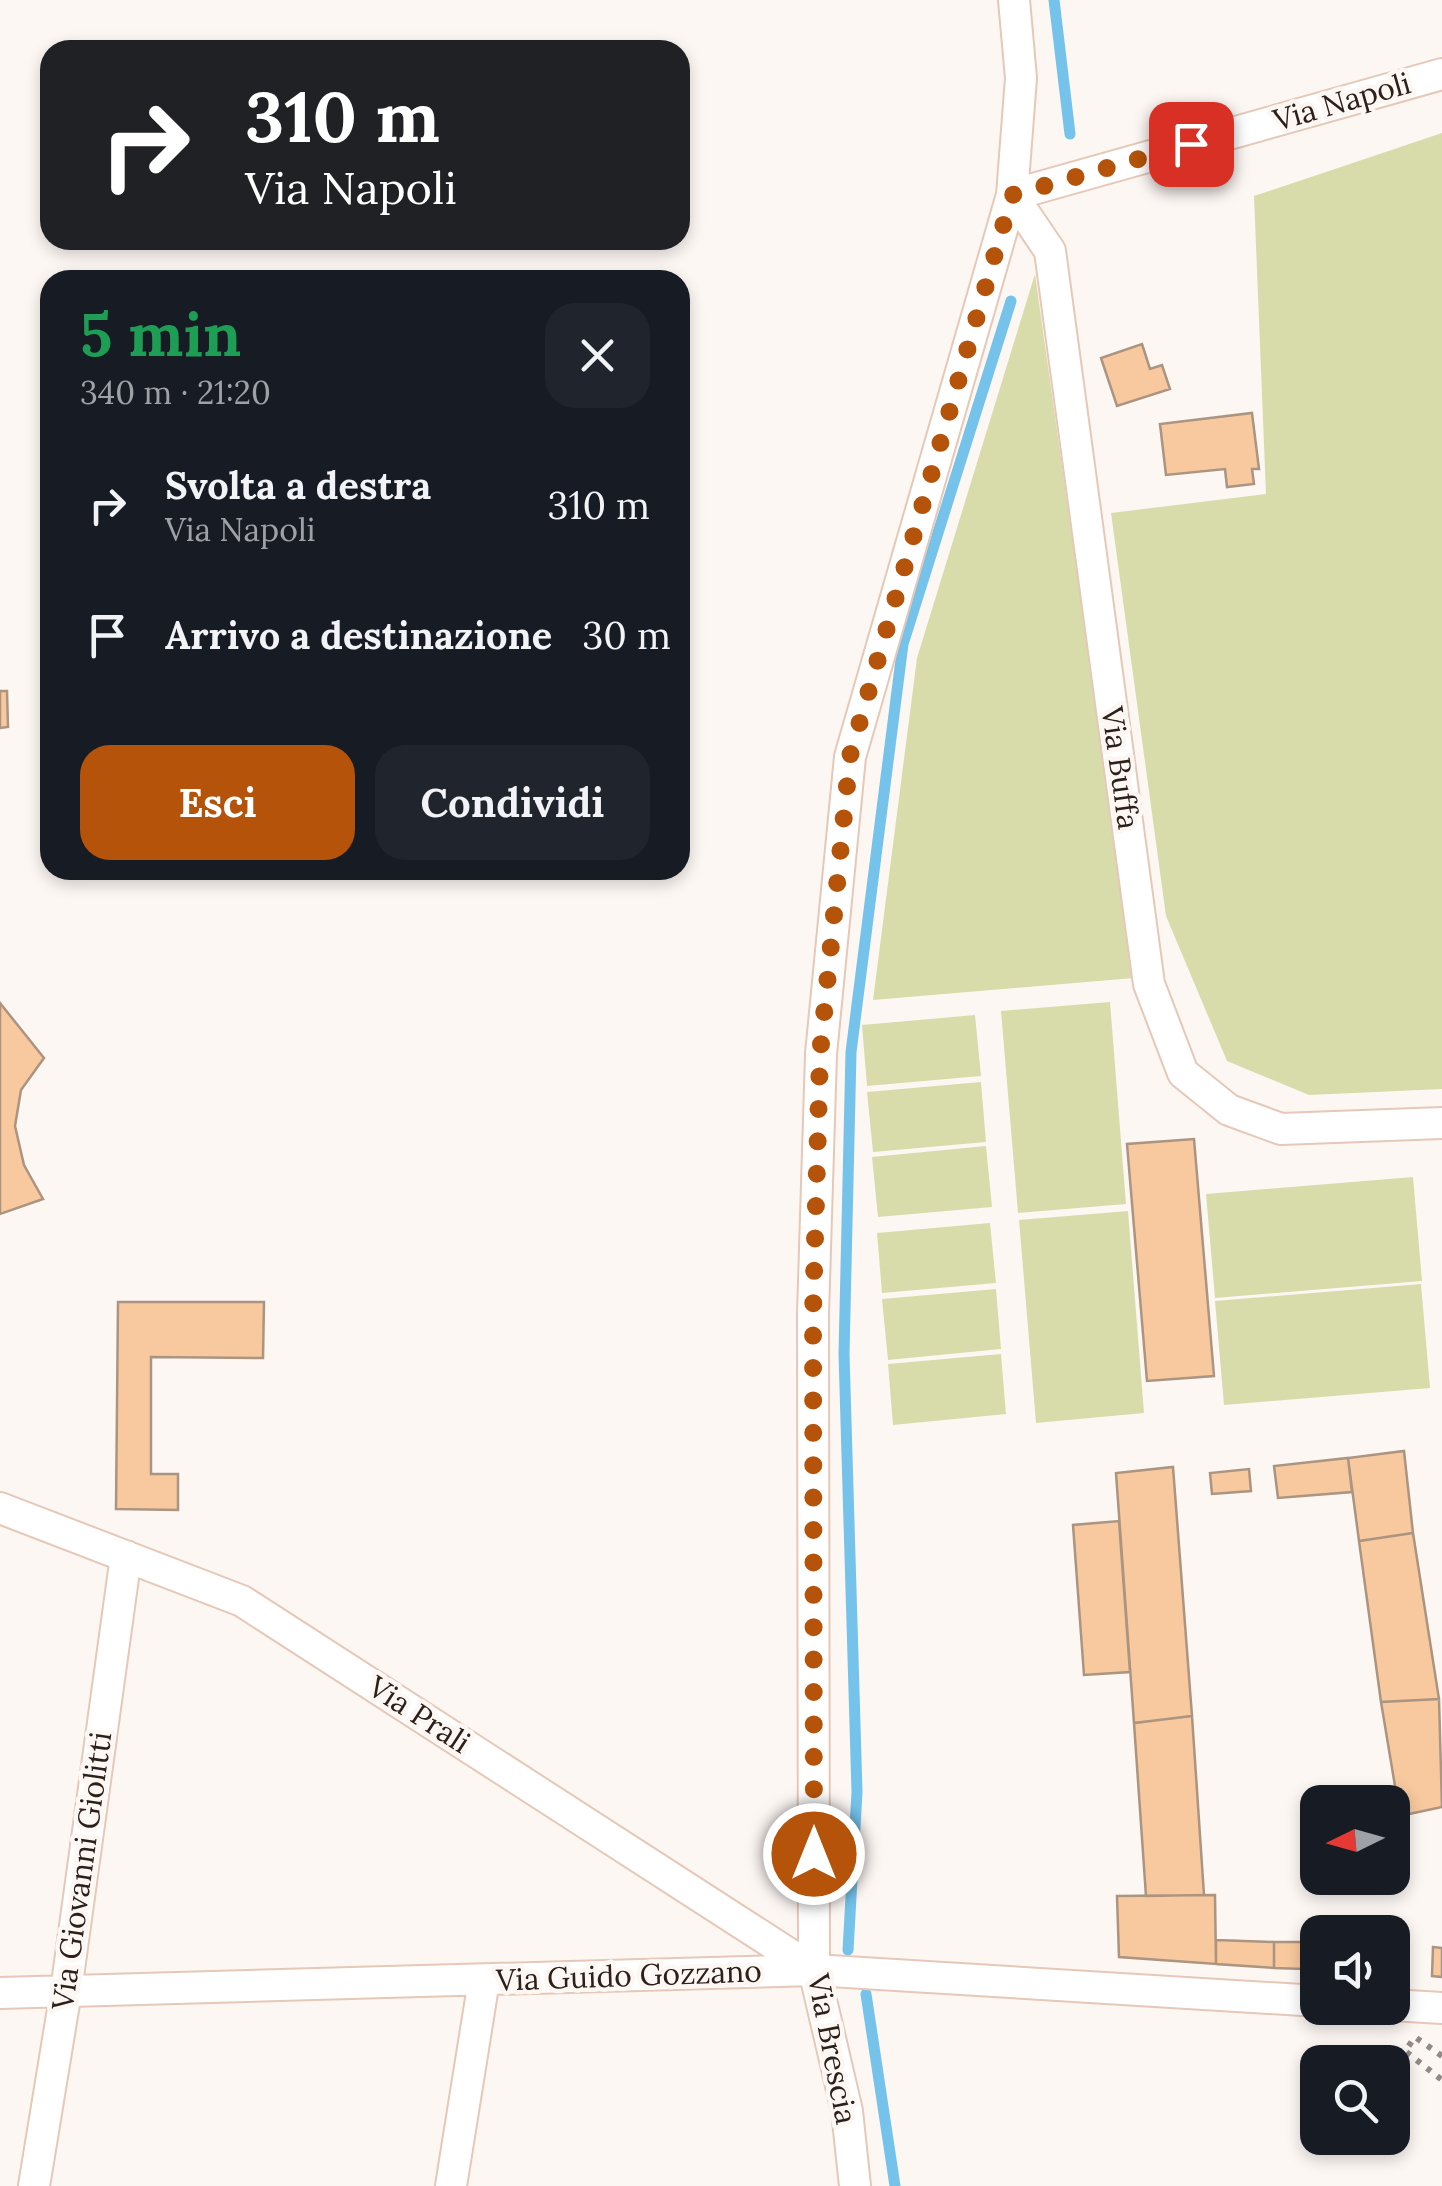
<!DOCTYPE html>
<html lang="it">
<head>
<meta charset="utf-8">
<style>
  body { margin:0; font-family:Lora,serif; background:#20242c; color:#f1f3f6; height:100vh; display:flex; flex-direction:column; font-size:38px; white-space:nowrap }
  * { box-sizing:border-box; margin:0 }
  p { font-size:32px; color:#9ea1a6 }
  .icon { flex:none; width:55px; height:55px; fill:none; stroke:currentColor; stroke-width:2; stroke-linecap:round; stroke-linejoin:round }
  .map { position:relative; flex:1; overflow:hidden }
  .side { position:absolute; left:40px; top:270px; width:650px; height:610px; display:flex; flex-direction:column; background:#171b24; border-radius:30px; box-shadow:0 5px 15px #0003 }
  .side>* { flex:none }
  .guide { position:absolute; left:40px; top:40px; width:650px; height:210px; border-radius:30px; box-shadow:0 5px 15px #0003; background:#202124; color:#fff; overflow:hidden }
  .needle { width:65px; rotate:265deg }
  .tools { position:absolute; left:1300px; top:1785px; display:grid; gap:20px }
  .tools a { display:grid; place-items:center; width:110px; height:110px; border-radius:20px; background:#171b24; box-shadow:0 5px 15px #0003; font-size:50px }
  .pin { position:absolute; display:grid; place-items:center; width:85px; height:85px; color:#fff; margin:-42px; border-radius:20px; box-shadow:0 5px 15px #0006 }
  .me { position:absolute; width:110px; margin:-55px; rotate:0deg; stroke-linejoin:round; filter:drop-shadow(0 0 8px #0008) }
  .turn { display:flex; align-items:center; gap:35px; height:210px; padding:0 40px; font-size:45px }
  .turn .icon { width:130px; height:130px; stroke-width:2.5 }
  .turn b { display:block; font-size:70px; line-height:85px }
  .round { display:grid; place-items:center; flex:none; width:105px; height:105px; border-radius:30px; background:#20242c }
  .summary { display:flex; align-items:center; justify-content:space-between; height:170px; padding:0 40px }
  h1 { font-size:60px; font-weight:800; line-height:75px; color:#1e9e55 }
  .button { display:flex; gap:20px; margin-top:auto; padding:20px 40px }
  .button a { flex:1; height:115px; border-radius:30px; background:#b45309; color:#fff; font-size:40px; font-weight:800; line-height:115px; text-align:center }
  .button a+a { background:#20242c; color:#f1f3f6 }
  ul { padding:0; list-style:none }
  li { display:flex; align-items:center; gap:30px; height:130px; padding:0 40px }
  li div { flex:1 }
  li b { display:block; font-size:38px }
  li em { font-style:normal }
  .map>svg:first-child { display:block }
</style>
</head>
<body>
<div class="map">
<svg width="1442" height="2186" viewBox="0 0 1442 2186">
  <rect width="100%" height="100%" fill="#fdf7f4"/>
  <path fill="#d8dcab" d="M1442 133V1089L1309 1095 1227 1061 1166 916 1111 513 1266 494 1254 196Z
    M1035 274 1134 978 873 1000 917 658Z
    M1110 1002 1126 1204 1018 1213 1001 1011Z
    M975 1015 981 1076 867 1086 862 1025Z
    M981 1082 986 1142 873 1152 867 1092Z
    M986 1146 992 1207 878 1217 872 1157Z
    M1413 1177 1422 1281 1215 1298 1206 1194Z
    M1128 1211 1144 1413 1036 1423 1019 1220Z
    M990 1223 996 1283 882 1293 877 1233Z
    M1421 1284 1430 1388 1224 1405 1215 1301Z
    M996 1289 1001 1349 888 1360 882 1299Z
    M1001 1354 1006 1414 893 1425 888 1364Z"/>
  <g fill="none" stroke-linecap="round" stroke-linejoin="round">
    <path stroke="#75c2eb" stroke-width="11" d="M1054 0 1070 134
      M848 1950 857 1792 844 1354 851 1052 903 644 1011 301
      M866 1994 895 2186"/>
  </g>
  <path fill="#f8c99f" stroke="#ab9480" stroke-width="2.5" d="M1142 344 1150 369 1162 365 1170 389 1117 406 1101 358Z
    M1252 413 1259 469H1252L1254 484 1227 487 1225 469 1166 475 1160 424Z
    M0 691H7L8 727 0 728Z
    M0 1003 44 1058 21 1090 15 1126 24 1165 43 1199 0 1214Z
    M1194 1139 1214 1376 1147 1381 1127 1144Z
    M118 1302H264L263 1358 151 1357V1474H178V1510L116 1509Z
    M1404 1451 1413 1533 1359 1541 1348 1458Z
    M1348 1458 1352 1492 1278 1498 1274 1466Z
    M1173 1467 1192 1716 1134 1723 1116 1473Z
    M1249 1469 1251 1491 1212 1494 1210 1473Z
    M1119 1521 1130 1672 1084 1675 1073 1525Z
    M1413 1533 1439 1699 1381 1702 1359 1541Z
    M1439 1699 1442 1807 1400 1816 1381 1702Z
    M1192 1716 1204 1895 1146 1896 1134 1723Z
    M1215 1895 1216 1964 1119 1957 1117 1896Z
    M1216 1940 1274 1942V1968L1216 1964Z
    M1274 1942H1304V1969L1274 1968Z
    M1433 1947 1442 1948V1977L1432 1976Z"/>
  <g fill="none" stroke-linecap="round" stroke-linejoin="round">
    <g stroke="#e5c8b7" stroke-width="34">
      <path id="minor" d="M1012 195 1050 251 1149 984 1183 1073 1229 1110 1281 1129 1442 1123
        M1012 195 1442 74
        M0 1508 242 1601 814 1970
        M0 1993 814 1970 1318 2001
        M1392 2005 1442 2008
        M34 2186 66 1991 126 1556
        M451 2186 484 1980
        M855 2186 847 2111 814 1970 813 1314 821 1054 850 757 1012 195 1021 78 1014 0"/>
    </g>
    <path stroke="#938a86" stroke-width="6" stroke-dasharray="5 8" stroke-linecap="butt" d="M1442 2056 1415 2037 1405 2051 1442 2080"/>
    <use href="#minor" stroke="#fff" stroke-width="30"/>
  </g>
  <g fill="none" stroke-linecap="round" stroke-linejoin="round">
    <path stroke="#b45309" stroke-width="18" stroke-dasharray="0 32.4" d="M814 1854 813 1314 820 1054 850 756 1012 195 1191 144"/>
  </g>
  <g text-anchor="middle" stroke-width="9" stroke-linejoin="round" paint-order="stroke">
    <g font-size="30" fill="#2b201a" stroke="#fdf7f4">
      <text transform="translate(1342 102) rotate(-16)" y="10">Via Napoli</text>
      <text transform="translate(1120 768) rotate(82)" y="10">Via Buffa</text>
      <text transform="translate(419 1715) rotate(33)" y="10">Via Prali</text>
      <text transform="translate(82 1871) rotate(-82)" y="10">Via Giovanni Giolitti</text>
      <text transform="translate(629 1976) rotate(-2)" y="10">Via Guido Gozzano</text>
      <text transform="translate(832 2049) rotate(79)" y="10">Via Brescia</text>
    </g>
  </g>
</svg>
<div class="tools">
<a><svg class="needle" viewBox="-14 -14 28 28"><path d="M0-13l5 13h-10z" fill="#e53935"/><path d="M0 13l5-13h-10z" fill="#9ea1a6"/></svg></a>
<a><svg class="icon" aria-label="sound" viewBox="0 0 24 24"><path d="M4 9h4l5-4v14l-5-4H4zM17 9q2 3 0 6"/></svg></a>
<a><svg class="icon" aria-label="search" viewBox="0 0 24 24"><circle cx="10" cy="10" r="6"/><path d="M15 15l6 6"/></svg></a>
</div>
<div class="pin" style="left:1191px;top:144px;background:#d93025"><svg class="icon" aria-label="arrive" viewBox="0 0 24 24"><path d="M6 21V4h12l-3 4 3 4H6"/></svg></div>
<svg class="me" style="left:814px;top:1854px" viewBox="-20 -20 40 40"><circle r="17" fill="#b45309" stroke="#fff" stroke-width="3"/><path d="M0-11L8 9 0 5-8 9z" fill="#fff"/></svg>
<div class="guide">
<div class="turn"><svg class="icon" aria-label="right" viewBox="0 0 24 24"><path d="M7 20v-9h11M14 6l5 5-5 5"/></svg><div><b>310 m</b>Via Napoli</div></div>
</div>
<section class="side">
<div class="summary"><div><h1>5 min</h1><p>340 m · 21:20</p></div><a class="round"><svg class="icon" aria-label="close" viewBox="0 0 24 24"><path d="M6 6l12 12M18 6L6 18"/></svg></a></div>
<ul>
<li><svg class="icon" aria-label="right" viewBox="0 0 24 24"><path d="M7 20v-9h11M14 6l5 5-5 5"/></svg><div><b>Svolta a destra</b><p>Via Napoli</p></div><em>310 m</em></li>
<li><svg class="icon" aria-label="arrive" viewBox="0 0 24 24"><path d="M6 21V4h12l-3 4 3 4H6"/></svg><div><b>Arrivo a destinazione</b></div><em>30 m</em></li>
</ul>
<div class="button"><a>Esci</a><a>Condividi</a></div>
</section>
</div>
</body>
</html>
